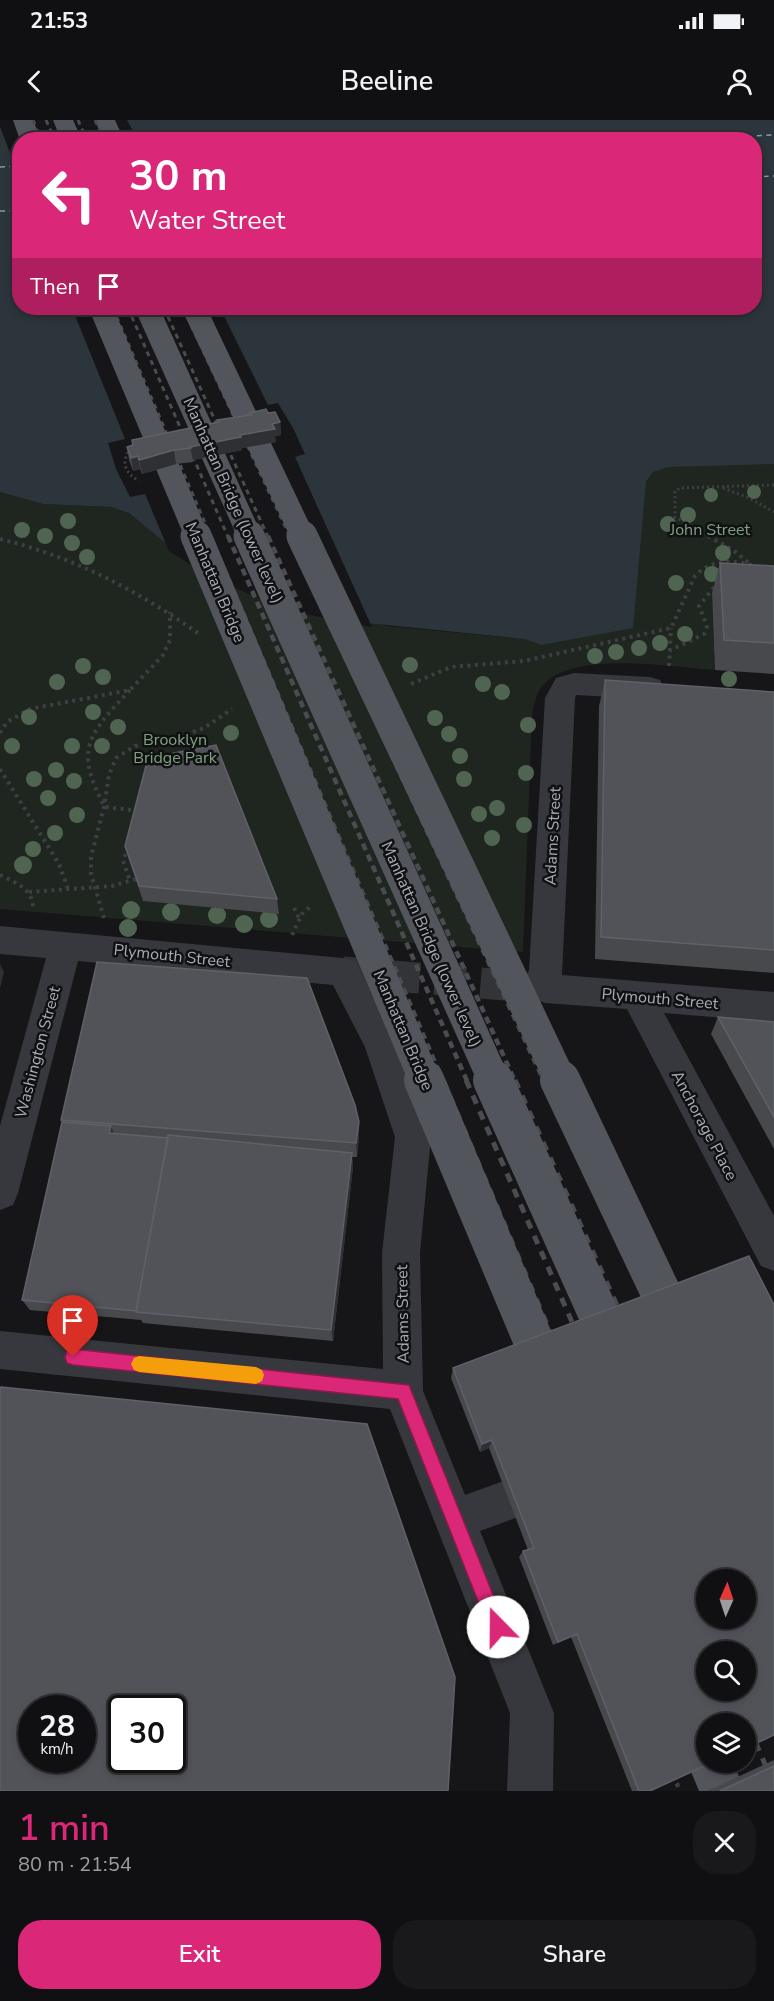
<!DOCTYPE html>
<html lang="en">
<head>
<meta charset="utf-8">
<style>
  body { margin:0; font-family:"Nunito Sans",sans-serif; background:#19191b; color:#f1f3f6; height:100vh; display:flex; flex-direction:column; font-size:22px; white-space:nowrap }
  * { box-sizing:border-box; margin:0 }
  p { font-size:20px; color:#9c9d9f }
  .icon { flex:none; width:33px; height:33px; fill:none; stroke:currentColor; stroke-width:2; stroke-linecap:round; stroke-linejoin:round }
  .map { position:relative; height:1671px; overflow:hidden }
  .panel { display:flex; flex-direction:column; background:#101012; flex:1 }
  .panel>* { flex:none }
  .banner { position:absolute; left:12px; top:12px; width:750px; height:183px; border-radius:24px; box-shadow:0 3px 9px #0003,0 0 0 2px #303032; background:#db2777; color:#fff; overflow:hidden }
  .needle { width:39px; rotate:3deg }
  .tools { position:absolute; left:696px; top:1449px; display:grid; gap:12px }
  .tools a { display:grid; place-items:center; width:60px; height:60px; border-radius:50%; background:#101012; box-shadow:0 3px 9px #0003,0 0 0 2px #303032; font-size:30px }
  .speed { position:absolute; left:18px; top:1575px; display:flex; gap:12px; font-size:30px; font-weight:700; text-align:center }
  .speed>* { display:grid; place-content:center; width:78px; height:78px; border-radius:50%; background:#101012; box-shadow:0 3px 9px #0003,0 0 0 2px #303032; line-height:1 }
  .speed small { font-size:15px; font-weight:400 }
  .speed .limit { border:3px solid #111; border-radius:9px; background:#fff; color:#111 }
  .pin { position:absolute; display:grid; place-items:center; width:51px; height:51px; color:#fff; margin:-62px -26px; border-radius:50% 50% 50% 0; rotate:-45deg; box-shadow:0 0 6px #0007 }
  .pin .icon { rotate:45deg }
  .me { position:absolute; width:66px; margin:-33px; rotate:338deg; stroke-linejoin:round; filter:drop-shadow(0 0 4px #0008) }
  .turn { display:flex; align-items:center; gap:21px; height:126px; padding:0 18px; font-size:27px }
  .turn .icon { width:78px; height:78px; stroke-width:2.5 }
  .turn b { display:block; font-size:42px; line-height:51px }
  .then { display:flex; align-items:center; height:57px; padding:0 18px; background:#0003; gap:12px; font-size:22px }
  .round { display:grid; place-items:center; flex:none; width:63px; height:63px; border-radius:24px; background:#19191b }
  .overview { display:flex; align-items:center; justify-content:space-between; height:102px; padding:0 18px }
  h1 { font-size:36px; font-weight:600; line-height:45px; color:#db2777 }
  .action { display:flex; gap:12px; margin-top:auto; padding:12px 18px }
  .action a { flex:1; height:69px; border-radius:24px; background:#db2777; color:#fff; font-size:24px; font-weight:600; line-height:69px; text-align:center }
  .action a+a { background:#19191b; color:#f1f3f6 }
  .status { display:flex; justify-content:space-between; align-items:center; height:42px; padding:0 30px; background:#101012; direction:ltr }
  .status svg { height:16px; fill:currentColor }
  header { display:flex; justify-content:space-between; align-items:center; height:78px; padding:0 18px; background:#101012; font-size:27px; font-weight:600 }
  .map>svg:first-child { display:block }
</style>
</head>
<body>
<div class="status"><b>21:53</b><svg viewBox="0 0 49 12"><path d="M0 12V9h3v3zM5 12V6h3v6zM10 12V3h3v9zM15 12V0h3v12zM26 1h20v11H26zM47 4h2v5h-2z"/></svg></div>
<header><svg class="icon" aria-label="back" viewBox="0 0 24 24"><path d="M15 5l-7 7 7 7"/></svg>Beeline<svg class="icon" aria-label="person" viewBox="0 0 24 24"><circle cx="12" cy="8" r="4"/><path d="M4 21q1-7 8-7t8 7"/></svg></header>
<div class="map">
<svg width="774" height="1671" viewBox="0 0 774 1671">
  <rect width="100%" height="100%" fill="#161618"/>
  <path fill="#1e261f" d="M731 344H774V478L712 474 715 550C671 547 580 531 546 562 536 571 534 583 532 595L523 832 0 789V372L43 384 111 387 129 393 170 427 387 506 524 519 541 525 653 352 669 347Z"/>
  <path fill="#2c353c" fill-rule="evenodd" d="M0 0H774V344L669 347 653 352 646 362 633 508 541 525 524 519 357 502 170 427 129 393 111 387 43 384 0 372ZM20 20H754V188H20Z"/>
  <path fill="#161618" d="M0 0H127L137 19 20 20 19 56 0 7Z
    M72 188H220L268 285 278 283 293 308 305 334 295 337 372 507 314 496 271 483 213 459 169 431 145 374 130 377 116 349 108 323 125 319Z"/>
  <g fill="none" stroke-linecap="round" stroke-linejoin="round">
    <path stroke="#7f9bb3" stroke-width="1.5" stroke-dasharray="5 4.5" stroke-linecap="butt" d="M662 20 774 15
      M0 47 20 46
      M754 57 774 56
      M0 91H20"/>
    <path stroke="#333438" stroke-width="31" stroke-dasharray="31 15" stroke-linecap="butt" d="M343 852 542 868"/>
    <path stroke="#3d3f44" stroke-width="3" stroke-dasharray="2 3" stroke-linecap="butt" d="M723 368 749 378 774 392
      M711 417 675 397V371L680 368 774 365"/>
    <path stroke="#3d3f44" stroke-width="4" stroke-dasharray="3 4.5" stroke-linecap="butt" d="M708 416 733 430 750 444
      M0 419C74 437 136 470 198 513
      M669 531 704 514 707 506 699 486 715 466
      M669 546 671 508
      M411 564 451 547 524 541 671 508 695 456C712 438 733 440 756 446
      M130 570C89 614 73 629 105 687L132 690 137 694
      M0 613 7 602 30 589 130 570 163 535 170 520V492
      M178 617 182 634
      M0 649 59 744 68 769
      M128 727 123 741 130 761
      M0 755C16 763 34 769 33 790
      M29 772 112 766 136 759
      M294 788 299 798
      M104 798 91 754V737L104 687 109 655 116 638 135 626 183 616 204 608 232 589
      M292 815 302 794 311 786"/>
    <path fill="#37383d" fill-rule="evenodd" d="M574 553 650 557 660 560 664 568 660 576 650 579 576 575 575 578 562 855 774 872V902L664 893 774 1096V1151L761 1146 627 889 545 883 533 878 528 868 545 578 556 558Z
      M0 806 343 838 355 842 398 924 431 1017 420 1133 423 1271 465 1375 509 1359 524 1365 530 1380 524 1395 480 1411 554 1593 553 1671H507L510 1593 390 1289 0 1249V1211L383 1249 382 1133 395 1017 365 927 333 865 78 841 18 1073 13 1085 0 1090V1006L46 838 0 834Z"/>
    <path fill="#53555c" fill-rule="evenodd" d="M13 0H33L41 20H20Z
      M53 0H73L82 20H61Z
      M95 0H115L124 20H103Z
      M706 1621V1642H733L745 1671H699L687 1642 694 1626Z"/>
    <path stroke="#4a4c52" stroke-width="3" stroke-dasharray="5 4.5" stroke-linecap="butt" d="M33 0 41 20
      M46 0 55 20
      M78 0 87 20
      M95 0 104 20
      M113 188 211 417
      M128 188 228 417
      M164 188 268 417
      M183 188 290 417"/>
    <path stroke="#4a4c52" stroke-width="4.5" stroke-dasharray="7 5" stroke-linecap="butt" d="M210 416 443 961
      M228 416 467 961
      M268 416 515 961
      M289 416 544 961"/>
    <path stroke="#4a4c52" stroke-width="5" stroke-dasharray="9 8" stroke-linecap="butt" d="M443 960 557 1228
      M466 960 579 1218
      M515 960 624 1201
      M544 960 651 1190
      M749 1607 774 1665
      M734 1642 746 1671"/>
    <path stroke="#3d3f44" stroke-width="3" stroke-dasharray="2 3" stroke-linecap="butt" d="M128 332C121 345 127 354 139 361"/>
    <path stroke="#3d3f44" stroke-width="4.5" stroke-dasharray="4 5" stroke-linecap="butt" d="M673 1655 680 1671"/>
    <path stroke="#53555c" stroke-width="23" d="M101 188 197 417
      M147 188 250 417
      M194 188 303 417"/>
    <path stroke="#53555c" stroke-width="31" d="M196 416 425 961
      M249 416 494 961
      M302 416 561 961"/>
    <path stroke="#53555c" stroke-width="40" d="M424 960 550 1260
      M493 960 616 1233
      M560 960 679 1211"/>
  </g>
  <g fill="#506452">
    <circle cx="754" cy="372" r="7"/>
    <circle cx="711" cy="375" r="7"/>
    <circle cx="688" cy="395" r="8"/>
    <circle cx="68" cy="401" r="8"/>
    <circle cx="668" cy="404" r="8"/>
    <circle cx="22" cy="410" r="8"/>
    <circle cx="45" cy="416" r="8"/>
    <circle cx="72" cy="423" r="8"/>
    <circle cx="723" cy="433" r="8"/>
    <circle cx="87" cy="437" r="8"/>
    <circle cx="712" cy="454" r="8"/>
    <circle cx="676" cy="463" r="8"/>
    <circle cx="685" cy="514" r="8"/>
    <circle cx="660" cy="523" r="8"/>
    <circle cx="639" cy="528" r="8"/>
    <circle cx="616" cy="532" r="8"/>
    <circle cx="595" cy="536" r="8"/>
    <circle cx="410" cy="545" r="8"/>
    <circle cx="83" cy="546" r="8"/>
    <circle cx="103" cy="557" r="8"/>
    <circle cx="729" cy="559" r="8"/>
    <circle cx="57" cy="562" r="8"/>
    <circle cx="483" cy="564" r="8"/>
    <circle cx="502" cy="572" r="8"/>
    <circle cx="93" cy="592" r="8"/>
    <circle cx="29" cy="597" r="8"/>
    <circle cx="435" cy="598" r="8"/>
    <circle cx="528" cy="605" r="8"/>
    <circle cx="118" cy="607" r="8"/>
    <circle cx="231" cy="613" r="8"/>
    <circle cx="449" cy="614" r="8"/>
    <circle cx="12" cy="626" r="8"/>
    <circle cx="72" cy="626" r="8"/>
    <circle cx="102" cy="626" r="8"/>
    <circle cx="460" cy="636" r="8"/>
    <circle cx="56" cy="650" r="8"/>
    <circle cx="526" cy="653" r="8"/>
    <circle cx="34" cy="659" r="8"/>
    <circle cx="464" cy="659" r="8"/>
    <circle cx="74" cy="661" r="8"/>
    <circle cx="48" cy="678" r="8"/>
    <circle cx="497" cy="688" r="8"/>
    <circle cx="479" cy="694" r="8"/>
    <circle cx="77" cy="695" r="8"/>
    <circle cx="524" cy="705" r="8"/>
    <circle cx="55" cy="713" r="8"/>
    <circle cx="492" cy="718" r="8"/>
    <circle cx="33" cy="729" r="8"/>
    <circle cx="23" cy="745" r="9"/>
    <circle cx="131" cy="790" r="9"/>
    <circle cx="171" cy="792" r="9"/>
    <circle cx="217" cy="795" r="9"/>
    <circle cx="269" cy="799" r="9"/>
    <circle cx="244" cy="804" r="9"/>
    <circle cx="128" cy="808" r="9"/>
  </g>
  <path fill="#47494d" d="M250 293H268L280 302 281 315 275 316 276 322 242 328V330L193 340V342L176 344 142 354 140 349 133 351 129 340 127 327 132 325V320L217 303V300L250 295Z
    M720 443 774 446V554L715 550 712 473Z
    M605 560 774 572V853L595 839 599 586Z
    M125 726 277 779 279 794 143 781Z
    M718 897 774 902V1029L711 914Z
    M61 1000 359 1017 357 1037H352L353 1047 333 1221 143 1203 141 1200 30 1190 22 1180 62 1002Z
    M749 1136 650 1671H632L571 1517 553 1525 519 1437 523 1431 528 1430 489 1328 480 1332 451 1258 453 1248Z
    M774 1640V1671H707Z"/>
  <path fill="#2f3033" d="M280 302 281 315 275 316 276 322 242 328V330L193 340 190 327 240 315 272 304Z
    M174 330 176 344 142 354 139 340Z
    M138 336 140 349 133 351 131 338Z
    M0 844 4 852 0 868Z
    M359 1002V1017L357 1037 356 1023Z
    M111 1006 116 1018 109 1013Z
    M352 1033 353 1047 333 1221 331 1210Z
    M492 1320 489 1328 480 1332 482 1324Z"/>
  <path fill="#525359" stroke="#5f6168" stroke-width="1.5" fill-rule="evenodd" d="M266 289 268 293 275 292 280 302 272 304 275 309 240 315 241 317 190 327 191 328 174 330 139 340 138 336 131 338 127 327 133 325 132 320 219 302 217 300 251 295 250 293Z
    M720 443 774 446V523L724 520Z
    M605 560 774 572V830L601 817Z
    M216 625 277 779 139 766 125 726 148 638Z
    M97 842 307 858 355 985 359 1002 356 1023 61 1000Z
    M718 897 774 902V997Z
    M62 1002 111 1006 109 1013 168 1018 136 1191 22 1180Z
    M168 1015 352 1033 331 1210 136 1192Z
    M749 1136 774 1185V1615L746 1628V1604H706V1642H713L650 1671H639L577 1514 558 1522 523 1431 534 1428 492 1320 482 1324 453 1248ZM706 1460H746V1498H706ZM706 1532H746V1570H706Z
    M1 1267 367 1304 455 1557 448 1671H0V1270ZM32 1588H82V1640H32ZM122 1588H172V1640H122Z
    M774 1646V1671H720Z"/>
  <path fill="#db2777" stroke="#8e194d" stroke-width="1.5" d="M73 1229 409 1265 506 1507 504 1514 498 1516 491 1514 398 1279 73 1245 67 1243 65 1237 67 1231Z"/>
  <path fill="#f59e0b" d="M139 1236 256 1247 262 1250 264 1255 262 1261 256 1264 139 1252 134 1250 131 1244 134 1238Z"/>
  <g text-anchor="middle" stroke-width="5" stroke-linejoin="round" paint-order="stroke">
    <g font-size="16" fill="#a8adb8" stroke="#111113">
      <text transform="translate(234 380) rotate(66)" y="6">Manhattan Bridge (lower level)</text>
      <text transform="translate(216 462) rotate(67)" y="6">Manhattan Bridge</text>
      <text transform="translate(552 716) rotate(-87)" y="6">Adams Street</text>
      <text transform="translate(432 824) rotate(66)" y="6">Manhattan Bridge (lower level)</text>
      <text transform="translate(172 835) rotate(6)" y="6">Plymouth Street</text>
      <text transform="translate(660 878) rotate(5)" y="6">Plymouth Street</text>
      <text transform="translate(404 910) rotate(67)" y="6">Manhattan Bridge</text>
      <text transform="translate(37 932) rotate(-75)" y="6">Washington Street</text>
      <text transform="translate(705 1005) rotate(62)" y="6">Anchorage Place</text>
      <text transform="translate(402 1194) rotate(-91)" y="6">Adams Street</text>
    </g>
    <g font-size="16" fill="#7fa381" stroke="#111113">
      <text x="710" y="415">John Street</text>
      <text x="175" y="625">Brooklyn<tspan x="175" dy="18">Bridge Park</tspan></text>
    </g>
  </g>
</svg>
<div class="tools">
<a><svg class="needle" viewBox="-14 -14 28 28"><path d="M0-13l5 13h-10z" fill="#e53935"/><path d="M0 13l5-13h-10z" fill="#9c9d9f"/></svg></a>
<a><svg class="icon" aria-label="search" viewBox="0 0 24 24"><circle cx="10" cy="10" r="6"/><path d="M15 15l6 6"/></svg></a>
<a><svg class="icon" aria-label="layers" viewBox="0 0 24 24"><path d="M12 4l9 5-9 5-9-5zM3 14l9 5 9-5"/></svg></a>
</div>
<div class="speed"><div>28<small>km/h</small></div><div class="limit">30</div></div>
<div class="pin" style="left:73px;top:1237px;background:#d93025"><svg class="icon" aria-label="arrive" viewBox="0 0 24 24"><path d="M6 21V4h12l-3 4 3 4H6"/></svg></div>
<svg class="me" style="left:498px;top:1507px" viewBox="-20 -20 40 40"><circle r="19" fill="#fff"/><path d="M0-13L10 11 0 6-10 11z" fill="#db2777"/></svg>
<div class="banner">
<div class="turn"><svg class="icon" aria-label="left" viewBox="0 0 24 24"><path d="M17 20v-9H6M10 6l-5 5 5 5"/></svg><div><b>30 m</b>Water Street</div></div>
<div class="then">Then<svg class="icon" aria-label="arrive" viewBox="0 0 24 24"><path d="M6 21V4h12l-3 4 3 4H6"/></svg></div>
</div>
</div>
<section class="panel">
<div class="overview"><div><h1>1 min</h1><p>80 m · 21:54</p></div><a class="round"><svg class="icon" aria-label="close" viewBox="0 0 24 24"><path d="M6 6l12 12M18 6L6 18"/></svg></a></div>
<div class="action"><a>Exit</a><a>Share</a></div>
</section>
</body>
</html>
